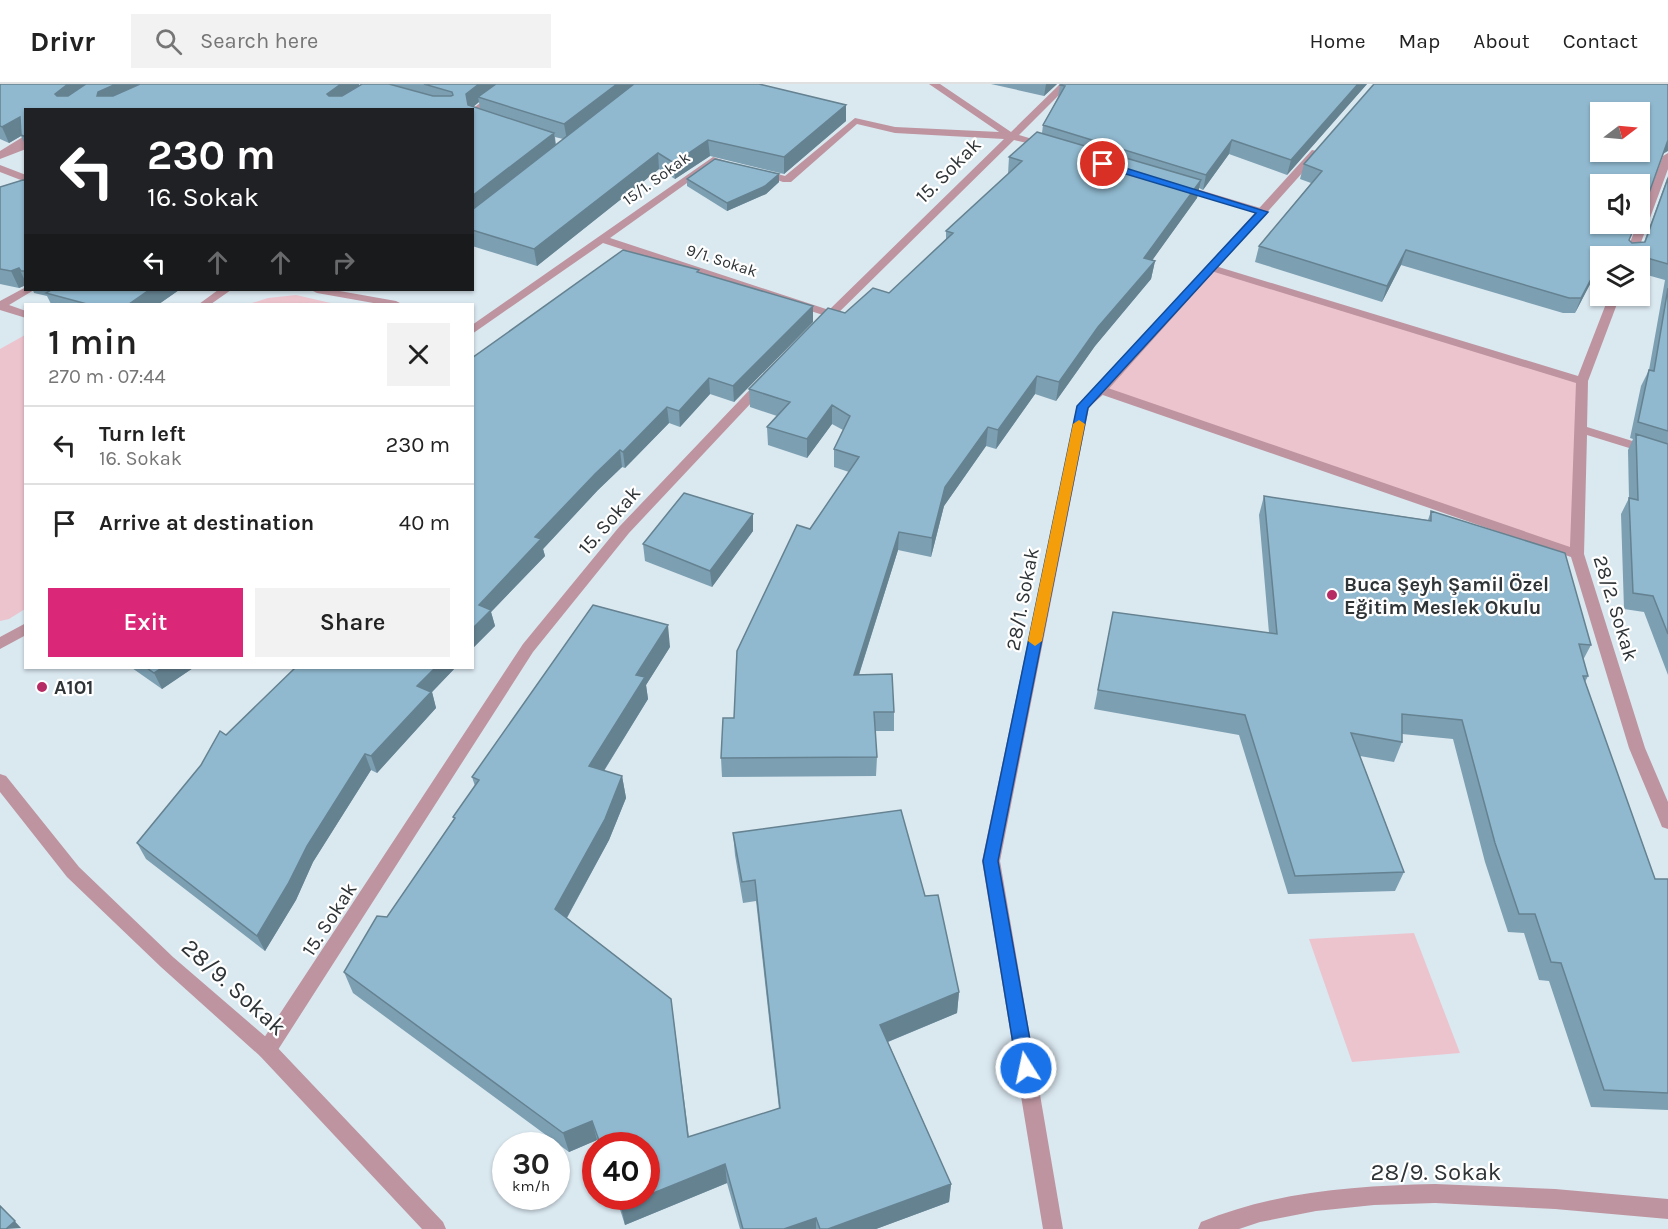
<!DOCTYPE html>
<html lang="en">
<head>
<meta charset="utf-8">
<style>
  body { margin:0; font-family:Karla,sans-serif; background:#f2f2f2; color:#222; height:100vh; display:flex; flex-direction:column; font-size:22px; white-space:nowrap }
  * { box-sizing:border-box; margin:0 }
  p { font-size:20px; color:#767676 }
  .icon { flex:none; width:33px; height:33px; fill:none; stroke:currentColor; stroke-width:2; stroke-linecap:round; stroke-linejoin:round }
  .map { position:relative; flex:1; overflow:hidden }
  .details { position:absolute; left:24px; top:219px; width:450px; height:366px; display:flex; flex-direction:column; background:#fff; border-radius:0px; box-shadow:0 2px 4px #0004 }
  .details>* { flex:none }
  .top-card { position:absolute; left:24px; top:24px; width:450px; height:183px; border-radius:0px; box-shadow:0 2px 4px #0004; background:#202124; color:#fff; overflow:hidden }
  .needle { width:39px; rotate:74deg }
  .controls { position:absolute; left:1590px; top:18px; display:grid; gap:12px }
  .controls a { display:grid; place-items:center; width:60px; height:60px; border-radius:0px; background:#fff; box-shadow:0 2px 4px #0004; font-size:30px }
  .speed { position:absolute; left:492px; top:1048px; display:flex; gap:12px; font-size:30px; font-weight:700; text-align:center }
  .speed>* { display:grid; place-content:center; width:78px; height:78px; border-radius:50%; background:#fff; box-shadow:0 2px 4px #0004; line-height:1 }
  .speed small { font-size:15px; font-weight:400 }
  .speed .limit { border:9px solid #d22; background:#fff; color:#111 }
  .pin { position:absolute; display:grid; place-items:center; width:51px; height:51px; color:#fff; margin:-26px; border:3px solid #fff; border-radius:50%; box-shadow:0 2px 6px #0007 }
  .me { position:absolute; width:66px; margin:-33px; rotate:350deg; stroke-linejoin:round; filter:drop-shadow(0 0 4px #0008) }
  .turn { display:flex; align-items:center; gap:21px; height:126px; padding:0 24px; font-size:27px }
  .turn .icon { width:78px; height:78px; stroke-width:2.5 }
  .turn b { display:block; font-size:42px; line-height:51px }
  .lanes { display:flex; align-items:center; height:57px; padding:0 24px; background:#0003; justify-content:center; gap:30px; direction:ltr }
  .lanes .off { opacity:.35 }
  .round { display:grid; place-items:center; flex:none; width:63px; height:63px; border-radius:0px; background:#f2f2f2 }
  .head { display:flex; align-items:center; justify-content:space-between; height:102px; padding:0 24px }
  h1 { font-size:36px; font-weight:600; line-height:45px }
  .action { display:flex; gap:12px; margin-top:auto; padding:12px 24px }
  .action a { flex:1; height:69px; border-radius:0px; background:#db2777; color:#fff; font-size:24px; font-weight:600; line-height:69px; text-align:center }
  .action a+a { background:#f2f2f2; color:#222 }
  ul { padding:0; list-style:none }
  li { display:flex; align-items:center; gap:18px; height:78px; padding:0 24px; border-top:2px solid #e0e0e0 }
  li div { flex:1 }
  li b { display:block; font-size:22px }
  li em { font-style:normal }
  header { display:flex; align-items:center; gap:36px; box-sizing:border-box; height:84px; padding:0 30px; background:#fff; border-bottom:2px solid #e0e0e0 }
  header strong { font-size:28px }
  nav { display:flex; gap:33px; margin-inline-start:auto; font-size:21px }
  .search { width:420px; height:54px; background:#f2f2f2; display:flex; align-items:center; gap:15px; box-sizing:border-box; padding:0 21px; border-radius:0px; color:#767676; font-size:22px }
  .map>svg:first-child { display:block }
</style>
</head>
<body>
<header>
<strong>Drivr</strong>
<div class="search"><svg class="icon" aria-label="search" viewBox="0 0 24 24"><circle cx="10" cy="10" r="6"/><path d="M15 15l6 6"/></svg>Search here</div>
<nav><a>Home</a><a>Map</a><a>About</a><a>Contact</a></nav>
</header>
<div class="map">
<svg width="1668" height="1145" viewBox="0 0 1668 1145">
  <rect width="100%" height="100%" fill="#dae8f0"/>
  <path fill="#ecc4ce" d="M1212 184 1582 297 1577 470 1101 306Z
    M296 211 335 220H249L268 214Z
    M25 251V525L9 535 0 537V265Z
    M1414 849 1460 969 1352 978 1309 855Z"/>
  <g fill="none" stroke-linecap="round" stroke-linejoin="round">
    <path fill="#bd949f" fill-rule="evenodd" d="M505 0H516L472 32V26H471Z
      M929 0H940L1011 48 1060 0H1070L1019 51 1049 60V64L1014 56 826 241 822 243 816 239 823 231 603 159 472 250V241L713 73 738 81 733 84 715 79 610 154 829 226 1004 55 895 49 857 40 791 98H783L754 88 759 85 785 92 855 34 895 43 999 48Z
      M26 51V59L0 74V67Z
      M1668 69V85L1636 172H1625L1637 140H1640V133L1663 72Z
      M0 81 26 91V98L0 88Z
      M1180 100 1267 126 1268 128 1263 131 1176 105 1175 103Z
      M1212 181 1578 292 1609 212H1620L1588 297 1587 343 1668 368V376L1587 351 1584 470 1645 664 1668 718V745L1662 743 1660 738 1629 664 1571 473 1097 309 1095 306 1097 303H1105L1570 463 1576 299 1208 186V182Z
      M26 203V206H34L9 221 26 227V234L0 226V217Z
      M218 206H231L211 220H199Z
      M311 206H334L396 217 402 220H379L317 209Z
      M763 295 769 299 767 302 629 449 533 568 274 972 267 975 260 972 258 966 260 960 523 560 619 443 759 296Z
      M26 539V551L0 565V553Z"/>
    <path fill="#bd949f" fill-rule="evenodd" d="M26 58V65L0 75V68Z
      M1312 66 1321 68 1105 309 1089 323 1000 777 1063 1145H1043L982 777 1077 322 1097 303Z
      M0 690 6 692 79 783 173 873 274 960 443 1138 446 1145H422L260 972 161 883 67 793 0 708Z
      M1435 1100 1555 1105 1668 1115V1135L1555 1125 1435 1119 1374 1121 1316 1127 1260 1138 1239 1145H1198L1201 1138C1276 1107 1355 1102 1435 1100Z"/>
  </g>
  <path fill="#7c9fb2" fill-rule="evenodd" d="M0 0 359 2 362 0H759L846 21V37L784 90 710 72 675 95 659 85 537 182 472 162V26H26V63L21 52 9 59 0 55ZM479 18 480 25 473 23ZM555 53 563 55 556 61Z
    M991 0H1057L1044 12Z
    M1061 0H1367L1287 91 1229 70 1203 106 1199 104 1197 114 1152 176 1155 177 1151 195 1095 262 1056 317 1035 310 996 365 986 362 944 422 931 473 898 466 859 591 894 628V647H875L877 673 876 692 722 693 721 674 734 634 810 445 849 388 834 383V365L843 346 832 340 807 374 768 361 767 343 777 332 750 323 749 305 845 229 889 209 946 156V147L1008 90 1009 73 1042 49 1043 41 1058 13 1060 1Z
    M1662 70 1640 134V100L1629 156 1632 159 1644 158 1668 92V591L1644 528 1624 525 1621 430 1629 414 1628 366 1633 355 1630 354 1641 302 1649 286 1665 196 1640 189V172H1600V181L1575 229H1563L1401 181 1382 218 1255 178 1259 162 1311 99 1300 95 1304 80Z
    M26 95V201L19 204 0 200V103Z
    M687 95 779 98 766 110 727 127 687 102Z
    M699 186V188L813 238 734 318 710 310 680 343 669 339 625 384 622 383 598 406 543 465 545 472 491 528 495 542 472 565V274Z
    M33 206H179L159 220H51L47 212 34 209Z
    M1264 412 1428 436 1431 427 1591 561 1583 576 1588 592 1585 598 1655 795H1668V1026L1591 1023 1549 897 1539 896 1524 849 1508 848 1485 778 1453 655 1402 650V658L1394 678 1360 672 1404 788 1395 807 1288 810 1239 651 1094 625 1113 528 1269 549 1259 431Z
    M753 430V447L712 503 645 477 643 460Z
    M670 563 646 601 648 615 604 687 622 692 626 714 609 756 567 834 671 915 689 1053 779 1025 756 817 743 819 735 771 733 749 925 812 959 908 957 929 888 958 951 1100 949 1118 876 1145H740L727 1099 625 1141 616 1113H646V1062H599L597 1056 569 1068 353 909 344 888 387 833 454 735 453 733 475 702 472 693Z
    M132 584H193L162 605Z
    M295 584H455L432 608 436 624 377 689 371 686 313 778 296 816 265 867 146 775 137 759 226 651Z"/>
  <path fill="#658291" d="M68 0H95L61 26 55 10Z
    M116 0H155L104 24 97 12 98 8Z
    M341 0H359L360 6 331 26 327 10Z
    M479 0H501L478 13 479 18 469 26 466 10Z
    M617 0H638L567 56 564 40Z
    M1046 0H1057L1044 12Z
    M1358 0H1367L1287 91 1291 76Z
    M846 21V37L784 90V73Z
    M20 33 21 52 9 59 2 43Z
    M554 49 556 65 472 131V112Z
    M708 56 710 72 675 95 674 79Z
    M1232 56 1229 70 1203 106 1206 91Z
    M1668 56V67L1661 71 1667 57Z
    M658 69 659 85 537 182 534 165Z
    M779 90V98L766 110 727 127V119Z
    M1201 96 1197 114 1141 192 1144 174Z
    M1644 123 1640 134V129L1641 124Z
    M1406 166 1401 181 1382 218 1387 202Z
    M1155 177 1151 195 1095 262 1056 317 1059 298 1098 243Z
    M1600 178V181L1575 229 1581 214Z
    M19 184 26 199V201L19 204 11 187Z
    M149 206H179L159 220H129Z
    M813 222V238L734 318 733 302Z
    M1037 292 1035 310 996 365 998 346Z
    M709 294 710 310 680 343 679 327Z
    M832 321V340L807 374V355Z
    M667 323 669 339 625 384 623 368Z
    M988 343 986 362 944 422 931 473 932 454 945 403Z
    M620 366 622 383 598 406 543 465 545 472 491 528 495 542 472 565V545L479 521 535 453 595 390Z
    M753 430V447L712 503 710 487Z
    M899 448 898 466 853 609 854 591Z
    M668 541 670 563 646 601 648 615 593 704 589 682 636 591Z
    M162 584H193L162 605 154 589Z
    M435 584H455L432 608 436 624 377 689 371 672 417 602Z
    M365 670 371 686 313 778 296 816 265 867 257 852 307 762Z
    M622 692 626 714 609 756 560 846 555 825Z
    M959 908 957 929 880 961V941Z
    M592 1037 597 1056 569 1068 563 1049Z
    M725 1080 727 1099 625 1141 621 1122 644 1113H646V1112Z
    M951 1100 949 1118 876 1145H828Z
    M0 1121 21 1144 6 1145Z
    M816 1134V1145H784Z"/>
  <path fill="#90b9cf" stroke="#658291" stroke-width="1.5" fill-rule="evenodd" d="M0 0H68L55 10 57 12H68L86 0H116L98 8 97 12H113L140 0H341L327 10 329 12H342L362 0H389L433 12H451L453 11 452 8 424 0H479L466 10 468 21 554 49 472 112V26H26V53L21 51 20 33 2 43 0 42Z
    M496 0H617L564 40 478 13Z
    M634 0H759L846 21 784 73 708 56 674 79 658 69 534 165 472 146V126Z
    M1061 0H1358L1291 76 1232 56 1206 91 1043 41 1065 2 1060 1Z
    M1374 0H1668V56L1644 123 1641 124 1640 129V100H1600V140H1636L1629 156 1632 159 1645 158 1668 94V180L1609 163 1603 172H1600V178L1581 214H1569L1406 166 1387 202 1259 162 1322 87 1304 80ZM1600 28H1640V68H1600Z
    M1037 48 1201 96 1144 174 1155 177 1098 243 1059 298 1037 292 998 346 988 343 945 403 932 454 899 448 854 591 892 590 894 628H874L877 673 721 674 723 634H734L737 567 797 441 810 445 859 373 834 365 850 332 832 321 807 355 767 343 790 318 749 305 828 224 845 229 873 204 889 209 953 149 946 147 1022 77 1009 73Z
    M715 75 779 90 765 102 727 119 687 95Z
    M26 95V187H21L19 184 11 187 0 185V103Z
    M623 166 699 186 697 188 813 222 733 302 709 294 679 327 667 323 623 368 620 366 595 390 535 453 541 455 479 521 491 526 472 545V274Z
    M1668 204V347L1638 338 1649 286 1654 287Z
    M51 206H149L129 220H87L46 209Z
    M1636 350 1668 360V550L1653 512 1633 509 1629 414 1638 416Z
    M684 409 753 430 710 487 643 460Z
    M1264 412 1431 437V427L1565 469 1591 561 1579 560 1588 592H1583L1655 795H1668V1009L1604 1006 1561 879 1551 878 1535 830H1519L1495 759 1462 636 1402 630V658L1351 649 1404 788 1295 792 1245 631 1098 606 1113 528 1277 550Z
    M593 521 668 541 636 591 645 593 589 682 622 692 605 735 555 825 671 915 688 1053 780 1024 755 796 742 798 733 749 901 726 925 812 938 811 959 908 880 941 951 1100 828 1145H820L816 1134 784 1145H743L725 1080 646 1112V1062H601L592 1037 563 1049 344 888 377 832 387 833 455 734 453 733 479 696 472 693Z
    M147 584H162L154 589Z
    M295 584H435L417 602 431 608 371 672 365 670 307 762 288 800 257 852 137 759 201 681 220 647 226 651Z
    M618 1113H644L621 1122Z
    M0 1122 15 1137 6 1145H0Z"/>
  <path fill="#1a73e8" stroke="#114b97" stroke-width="1.5" d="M1099 78H1106L1268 128 1088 324 998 777 1035 984 1032 990 1026 992 1020 990 1017 984 983 777 1077 322 1256 129 1099 82Z"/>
  <path fill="#f59e0b" d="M1079 336 1085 340 1042 557 1035 562 1028 557 1073 340Z"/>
  <g fill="#b62b64" stroke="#fff" stroke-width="2">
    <circle cx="1332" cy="511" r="6"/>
    <circle cx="42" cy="603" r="6"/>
  </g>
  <g text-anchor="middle" stroke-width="4.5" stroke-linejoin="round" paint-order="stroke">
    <g font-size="16" fill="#2f3437" stroke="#fff">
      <text transform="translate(656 94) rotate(-36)" y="6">15/1. Sokak</text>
      <text transform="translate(722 176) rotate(18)" y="6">9/1. Sokak</text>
    </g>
    <g font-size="20" fill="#2f3437" stroke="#fff">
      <text transform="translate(948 86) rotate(-45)" y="7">15. Sokak</text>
      <text transform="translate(609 436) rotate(-49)" y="7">15. Sokak</text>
      <text transform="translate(1022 515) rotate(-79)" y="7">28/1. Sokak</text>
      <text transform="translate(1616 524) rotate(73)" y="7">28/2. Sokak</text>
      <text transform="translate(329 835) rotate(-57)" y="7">15. Sokak</text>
    </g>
    <g font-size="20" font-weight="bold" fill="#2f3437" stroke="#fff" text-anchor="start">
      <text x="1344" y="507">Buca Şeyh Şamil Özel<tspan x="1344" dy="23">Eğitim Meslek Okulu</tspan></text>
      <text x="54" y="610">A101</text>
    </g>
    <g font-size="24" fill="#2f3437" stroke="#fff">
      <text transform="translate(234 903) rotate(42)" y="8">28/9. Sokak</text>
      <text x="1436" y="1096">28/9. Sokak</text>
    </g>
  </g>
</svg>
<div class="controls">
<a><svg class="needle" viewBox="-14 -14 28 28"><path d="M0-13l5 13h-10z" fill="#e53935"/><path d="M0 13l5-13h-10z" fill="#767676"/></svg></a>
<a><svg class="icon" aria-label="sound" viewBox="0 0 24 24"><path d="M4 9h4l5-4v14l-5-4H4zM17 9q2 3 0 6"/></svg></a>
<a><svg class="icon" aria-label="layers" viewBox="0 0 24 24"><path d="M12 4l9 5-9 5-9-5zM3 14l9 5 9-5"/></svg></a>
</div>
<div class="speed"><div>30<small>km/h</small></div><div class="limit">40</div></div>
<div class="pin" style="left:1103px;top:80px;background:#d93025"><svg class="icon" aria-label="arrive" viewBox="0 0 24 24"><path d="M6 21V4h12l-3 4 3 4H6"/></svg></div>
<svg class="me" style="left:1026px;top:984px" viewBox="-20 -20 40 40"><circle r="17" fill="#1a73e8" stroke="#fff" stroke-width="3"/><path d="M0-11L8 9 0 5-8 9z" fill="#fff"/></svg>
<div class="top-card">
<div class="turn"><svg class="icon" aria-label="left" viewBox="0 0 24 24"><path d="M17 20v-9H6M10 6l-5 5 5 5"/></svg><div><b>230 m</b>16. Sokak</div></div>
<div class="lanes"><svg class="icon" aria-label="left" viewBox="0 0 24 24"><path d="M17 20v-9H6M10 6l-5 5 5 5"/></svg><svg class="icon off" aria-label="ahead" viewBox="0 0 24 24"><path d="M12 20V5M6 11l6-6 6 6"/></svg><svg class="icon off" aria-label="ahead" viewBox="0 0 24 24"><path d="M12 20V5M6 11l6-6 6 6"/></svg><svg class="icon off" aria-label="right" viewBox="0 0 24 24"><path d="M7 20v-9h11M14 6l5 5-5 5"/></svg></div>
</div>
<section class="details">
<div class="head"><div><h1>1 min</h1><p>270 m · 07:44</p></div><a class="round"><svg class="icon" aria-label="close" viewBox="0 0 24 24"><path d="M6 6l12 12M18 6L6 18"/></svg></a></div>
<ul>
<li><svg class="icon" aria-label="left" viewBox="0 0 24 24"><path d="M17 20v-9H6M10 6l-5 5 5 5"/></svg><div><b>Turn left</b><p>16. Sokak</p></div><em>230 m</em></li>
<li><svg class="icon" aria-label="arrive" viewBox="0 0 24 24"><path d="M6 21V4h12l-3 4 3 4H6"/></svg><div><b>Arrive at destination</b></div><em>40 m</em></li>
</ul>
<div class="action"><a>Exit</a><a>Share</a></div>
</section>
</div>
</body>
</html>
